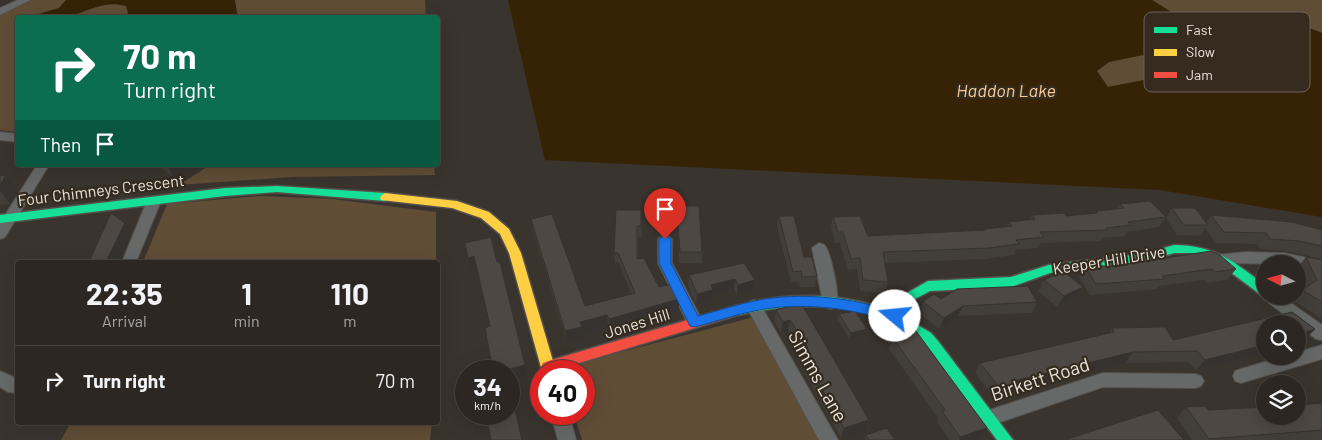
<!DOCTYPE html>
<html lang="en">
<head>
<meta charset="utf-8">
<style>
  body { margin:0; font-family:Barlow,sans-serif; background:#342f2a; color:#f1f3f6; height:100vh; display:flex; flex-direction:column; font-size:19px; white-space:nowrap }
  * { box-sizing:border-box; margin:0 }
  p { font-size:16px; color:#a6a5a5 }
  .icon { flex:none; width:28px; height:28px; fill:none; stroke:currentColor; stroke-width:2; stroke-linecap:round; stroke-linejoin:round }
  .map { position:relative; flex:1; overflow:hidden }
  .panel { position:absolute; left:15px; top:260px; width:425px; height:165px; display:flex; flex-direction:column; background:#2c2722; border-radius:5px; box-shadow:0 5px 20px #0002,0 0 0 1px #484440 }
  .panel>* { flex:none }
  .guide { position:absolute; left:15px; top:15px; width:425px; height:152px; border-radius:5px; box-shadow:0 5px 20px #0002,0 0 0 1px #484440; background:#0b6e4f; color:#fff; overflow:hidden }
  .needle { width:32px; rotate:276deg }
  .buttons { position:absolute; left:1256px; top:255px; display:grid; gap:10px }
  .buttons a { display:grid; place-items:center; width:50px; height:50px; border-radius:50%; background:#2c2722; box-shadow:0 5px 20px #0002,0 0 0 1px #484440; font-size:25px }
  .speed { position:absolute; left:455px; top:360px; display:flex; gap:10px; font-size:25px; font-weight:700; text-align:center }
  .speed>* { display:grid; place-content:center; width:65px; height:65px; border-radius:50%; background:#2c2722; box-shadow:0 5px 20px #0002,0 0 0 1px #484440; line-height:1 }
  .speed small { font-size:12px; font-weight:400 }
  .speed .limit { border:8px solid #d22; background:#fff; color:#111 }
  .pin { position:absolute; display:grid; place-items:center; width:42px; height:42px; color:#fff; margin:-51px -21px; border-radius:50% 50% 50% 0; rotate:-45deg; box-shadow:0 0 5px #0007 }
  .pin .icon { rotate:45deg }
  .me { position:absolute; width:55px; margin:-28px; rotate:287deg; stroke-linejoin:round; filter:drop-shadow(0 0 4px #0008) }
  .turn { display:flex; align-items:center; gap:18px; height:105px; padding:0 25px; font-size:22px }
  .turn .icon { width:65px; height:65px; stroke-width:2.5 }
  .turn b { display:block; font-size:35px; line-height:42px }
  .then { display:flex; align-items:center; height:48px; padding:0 25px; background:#0003; gap:10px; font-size:19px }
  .eta { display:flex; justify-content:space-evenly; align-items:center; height:85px; text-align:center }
  .eta b { font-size:30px; font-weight:700; line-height:35px }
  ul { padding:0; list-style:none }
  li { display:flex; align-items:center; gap:15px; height:70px; padding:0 25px; border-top:1px solid #484440 }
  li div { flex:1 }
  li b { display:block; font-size:19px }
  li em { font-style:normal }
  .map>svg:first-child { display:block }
</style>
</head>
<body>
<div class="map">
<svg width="1322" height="440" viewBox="0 0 1322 440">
  <rect width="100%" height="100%" fill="#3a342e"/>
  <path fill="#604d36" d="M28 0H425L426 17 18 18 17 132 0 130V14Z
    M1152 0H1322V33L1309 28 1194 19 1176 15Z
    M1143 54 1155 67V78L1108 87 1096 71 1109 62Z
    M210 165H434L435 175 292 177 179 185Z
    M259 196 332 199 436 212V262H143L167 204Z
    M754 317 822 440H582L574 414H584V371H561L560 368Z
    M71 422H432V423L430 440H61Z"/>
  <path fill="#362205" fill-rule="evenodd" d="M66 0H235L237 13 242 17H124L128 13 126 6C102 0 89 12 67 17 55 20 40 18 28 17L59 8Z
    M508 0H1152L1176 15 1194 19 1309 28 1322 33V217L1160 190 545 160ZM1143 55 1155 67V78L1108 87 1097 71 1109 62Z"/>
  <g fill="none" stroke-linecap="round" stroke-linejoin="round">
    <g stroke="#55504b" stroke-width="2">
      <path id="street" d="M18 0H30L0 15V8Z
        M0 132 18 134V142L0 140Z
        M37 165H49L5 237 0 239V223Z
        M154 197 161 201 136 262H122L147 201Z
        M665 234 672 239V263L703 322 701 326 695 328 689 326 658 263V239Z
        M819 243C823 244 824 244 826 247 831 256 841 298 836 307L831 309 826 307 823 303 812 248Z
        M1246 252 1284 253 1322 261V271L1298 266V264L1216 263 1214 259 1216 255Z
        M1265 292V296H1281L1322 325V340L1316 339 1265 300 1262 296Z
        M754 300 759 302 838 440H819L746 306 749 302Z
        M1322 345V359L1241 383 1235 381 1233 376 1235 371 1241 369 1284 356H1298V352Z
        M0 371 18 379V393L8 392 0 387Z
        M1103 373 1195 374 1201 376 1204 381 1201 386 1195 388 1103 387 989 426 983 424 980 418 983 412Z
        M551 414H569L576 440H558Z"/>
    </g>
    <g stroke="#55504b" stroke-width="3">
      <path id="fast" d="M277 186 385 193 390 197 385 201 277 192 225 196 0 223V215L225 188Z
        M1174 245C1215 245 1234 262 1265 285V296H1266L1261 295 1217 262 1192 253H1174L1147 261 1050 273 1011 287 930 291 915 299 903 316 931 333 938 341 1013 440H997L928 348C884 299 798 301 739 315L734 313 733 310 734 307C784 291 844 292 892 312L907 293 928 281 1011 277 1049 265 1147 253Z"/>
    </g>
    <g stroke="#55504b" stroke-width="3">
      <path id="slow" d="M385 193 457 201 489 212 509 229 521 253 556 371H542L509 253 500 234 481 218 452 208 381 200 380 197Z"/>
    </g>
    <g stroke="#55504b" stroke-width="3">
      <path id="jam" d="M739 305 744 307 745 310 744 313 553 371H543L541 367 543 363 548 361Z"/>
    </g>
    <use href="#street" fill="#666967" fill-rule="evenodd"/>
    <use href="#fast" fill="#16e098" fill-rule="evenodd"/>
    <use href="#slow" fill="#ffcf43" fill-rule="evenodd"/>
    <use href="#jam" fill="#f24e42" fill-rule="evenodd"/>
  </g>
  <path fill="#423e3a" d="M158 165H203L175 179Z
    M6 175 18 191 10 204 0 205V176Z
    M1120 204 1166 217 1159 227 1127 232 1125 236 1103 238 1101 241 1041 243 1038 248 1016 250 1014 255 985 259 885 263 888 282 885 293 860 291 857 269 848 270 840 243H835L831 227 833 217 868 236 984 230 985 229 1007 226 1009 222 1030 220 1032 215 1066 216 1095 213 1096 211 1118 208Z
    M677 206 702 252V263H679Z
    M1172 208 1206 223 1211 215 1322 230V259L1291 252 1261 249 1257 244 1216 243 1205 228 1200 236 1177 235 1166 218Z
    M641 210 642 237H638V259L659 287 679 299V310L610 330 608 326 582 333 583 338 567 342 533 230 531 219 585 306 631 294 619 263H615L614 253Z
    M779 216 804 257 817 276 815 287H800L799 282H791L777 227Z
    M1306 257 1322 260V319L1293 300 1296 296H1298V295L1302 290 1306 287 1298 267Z
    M1085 266 1236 269 1227 280 1207 283 1204 280 1159 286 1157 289 1090 295 1079 277Z
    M689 275 755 280 753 291 737 295 734 289 713 295 712 301 696 305 688 285Z
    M1044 280 1076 297 1057 307 1038 291Z
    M941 299 1037 302 1032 313 958 316 939 329 919 313 923 302Z
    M801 303 869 420 865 430 841 438 798 361 800 350 788 331 781 333 774 321 776 310Z
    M1292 312 1315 329 1304 340 1298 343V324H1265V353L1196 370 1188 362 1125 363 1013 390 1011 394 995 399 975 373 980 363 1109 333 1112 328 1165 327 1173 340Z
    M839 314 867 329 865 334 850 339 837 319Z
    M893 338 981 438 976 440H950L937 422 938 418 889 349Z
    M1322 403V440H1192L1177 418 1186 407 1208 410 1263 408 1265 405V416Z
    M866 435 895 440H865Z"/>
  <path fill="#36322f" d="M2 0H15L0 7V1Z
    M167 165H203L175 179Z
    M6 175 18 191 10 204 0 191V185Z
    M125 223 132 233 118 262H106Z
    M474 256 477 267 470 269 468 258Z
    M735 279 734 289 713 295 712 301 696 305 697 294 711 285Z
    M755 280 753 291 737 295 738 285Z
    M1083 287 1076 297 1057 307 1064 296Z
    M679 299V310L610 330 609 319Z
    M963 306 958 316 939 329 944 318Z
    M607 315 608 326 582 333 583 338 567 342 565 331 580 322Z
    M790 320 788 331 781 333 783 322Z
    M867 329 865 334 850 339 851 333Z
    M1315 329 1304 340 1298 343V335Z
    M1265 345V353L1196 370 1205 360Z
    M1133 352 1125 363 1013 390 1011 394 995 399 1001 389 1014 381Z
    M525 365 527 376 509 381V382V371H506V370Z
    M869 420 865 430 841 438 844 428Z
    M987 428 981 438 976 440H959L960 437Z"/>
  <path fill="#4d4843" stroke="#36322f" d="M6 175 0 185V176Z
    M1150 201 1166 217 1128 222 1131 225 1106 228 1108 230 1040 232 1044 237 1016 240 1019 244 989 248 883 252 888 282 863 280 860 258 851 259 843 232H838L833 217 860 216 868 236 986 230 985 229 1012 226 1009 222 1035 219 1032 215 1064 213 1066 216 1097 213 1096 211 1124 208 1120 204Z
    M677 206H699L702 252H680Z
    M1172 208H1195L1208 225H1184Z
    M616 210H641V226H637V259L644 258 659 287 672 284 679 299 609 319 607 315 580 322 582 327 565 331 531 219 552 214 585 306 635 293 618 253H614Z
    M111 213 125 223 106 262H89Z
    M1211 215 1292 222 1322 230V246L1300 241 1270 239 1266 233 1224 232Z
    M779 216H794L804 257H812L817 276 802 277 801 271 793 272Z
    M491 237 497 262H500L525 365 506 370V371H493L485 328 490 326 474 256 468 258 465 243Z
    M1211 251 1220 255 1236 269 1215 272 1212 269 1162 276 1165 279 1096 284 1085 266H1115Z
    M1306 257 1322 260V302L1302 290 1317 280Z
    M744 263 755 280 738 285 735 279 711 285 713 290 697 294 689 275Z
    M1063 271 1083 287 1064 296 1044 280Z
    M1028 286 1037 302 963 306 944 318 923 302 934 294 941 299 957 289Z
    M801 303 869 420 844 428 800 350 808 348 790 320 783 322 776 310Z
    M855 311 867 329 851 333 839 314Z
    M1292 312 1315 329 1298 335V324H1265V345L1205 360 1197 351 1133 352 1014 381 1017 384 1001 389 980 363 1114 332 1112 328 1165 327 1173 340Z
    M916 331 987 428 960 437 942 411 945 410 893 338Z
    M509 382 522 440H491L486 414H509Z
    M1322 403V430L1209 439 1186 407 1204 406 1208 410 1265 407V416H1298V405Z
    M1158 410 1184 440H1064Z
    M887 428 895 440H869L866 435Z"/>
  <path fill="#1a73e8" stroke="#114b97" d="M665 235 671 239V263L698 316C717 311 735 305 754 301 802 291 854 298 899 313L901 316 895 322C850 308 800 301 754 311 734 315 714 322 695 327L690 326 659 263V239Z"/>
  <g text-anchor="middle" stroke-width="4.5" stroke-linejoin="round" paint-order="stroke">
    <g font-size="16" fill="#eae3dc" stroke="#352b1f">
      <text transform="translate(101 190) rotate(-7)" y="6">Four Chimneys Crescent</text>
      <text transform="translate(1109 260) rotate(-9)" y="6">Keeper Hill Drive</text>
      <text transform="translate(637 323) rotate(-17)" y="6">Jones Hill</text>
    </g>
    <g font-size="18" font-style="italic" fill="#f9cc96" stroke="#352b1f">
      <text x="1006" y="97">Haddon Lake</text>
    </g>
    <g font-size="19" fill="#eae3dc" stroke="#352b1f">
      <text transform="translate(818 376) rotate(61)" y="7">Simms Lane</text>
      <text transform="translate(1040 379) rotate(-18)" y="7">Birkett Road</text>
    </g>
  </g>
  <rect x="1144" y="12" width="166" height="80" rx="8" fill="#352b1f" stroke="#6b6258" stroke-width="1"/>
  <rect x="1154" y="27" width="23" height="6" fill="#16e098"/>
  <rect x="1154" y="49" width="23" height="7" fill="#ffcf43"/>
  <rect x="1154" y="72" width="23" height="6" fill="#f24e42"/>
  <g font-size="14" fill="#eae3dc">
    <text x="1186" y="35">Fast</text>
    <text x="1186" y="57">Slow</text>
    <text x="1186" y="80">Jam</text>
  </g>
</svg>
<div class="buttons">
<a><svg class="needle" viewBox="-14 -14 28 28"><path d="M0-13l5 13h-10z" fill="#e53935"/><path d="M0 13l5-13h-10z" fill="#a6a5a5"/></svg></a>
<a><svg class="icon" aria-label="search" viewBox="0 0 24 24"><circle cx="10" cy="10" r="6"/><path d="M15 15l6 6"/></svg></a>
<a><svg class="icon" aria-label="layers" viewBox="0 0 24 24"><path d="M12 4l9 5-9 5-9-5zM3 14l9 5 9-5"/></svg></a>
</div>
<div class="speed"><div>34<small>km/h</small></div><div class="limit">40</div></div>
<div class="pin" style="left:665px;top:239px;background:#d93025"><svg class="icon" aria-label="arrive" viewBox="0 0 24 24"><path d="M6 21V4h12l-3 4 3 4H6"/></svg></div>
<svg class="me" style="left:895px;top:316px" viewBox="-20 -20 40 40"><circle r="19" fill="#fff"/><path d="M0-13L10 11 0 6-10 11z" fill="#1a73e8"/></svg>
<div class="guide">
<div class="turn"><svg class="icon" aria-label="right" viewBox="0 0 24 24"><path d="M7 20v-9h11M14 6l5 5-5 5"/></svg><div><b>70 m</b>Turn right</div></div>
<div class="then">Then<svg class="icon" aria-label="arrive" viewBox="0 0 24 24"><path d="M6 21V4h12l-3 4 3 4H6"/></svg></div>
</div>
<section class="panel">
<div class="eta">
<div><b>22:35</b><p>Arrival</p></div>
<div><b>1</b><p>min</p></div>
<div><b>110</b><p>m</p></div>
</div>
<ul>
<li><svg class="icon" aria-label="right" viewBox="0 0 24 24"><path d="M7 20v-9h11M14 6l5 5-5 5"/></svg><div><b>Turn right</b></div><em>70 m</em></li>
</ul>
</section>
</div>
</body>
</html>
